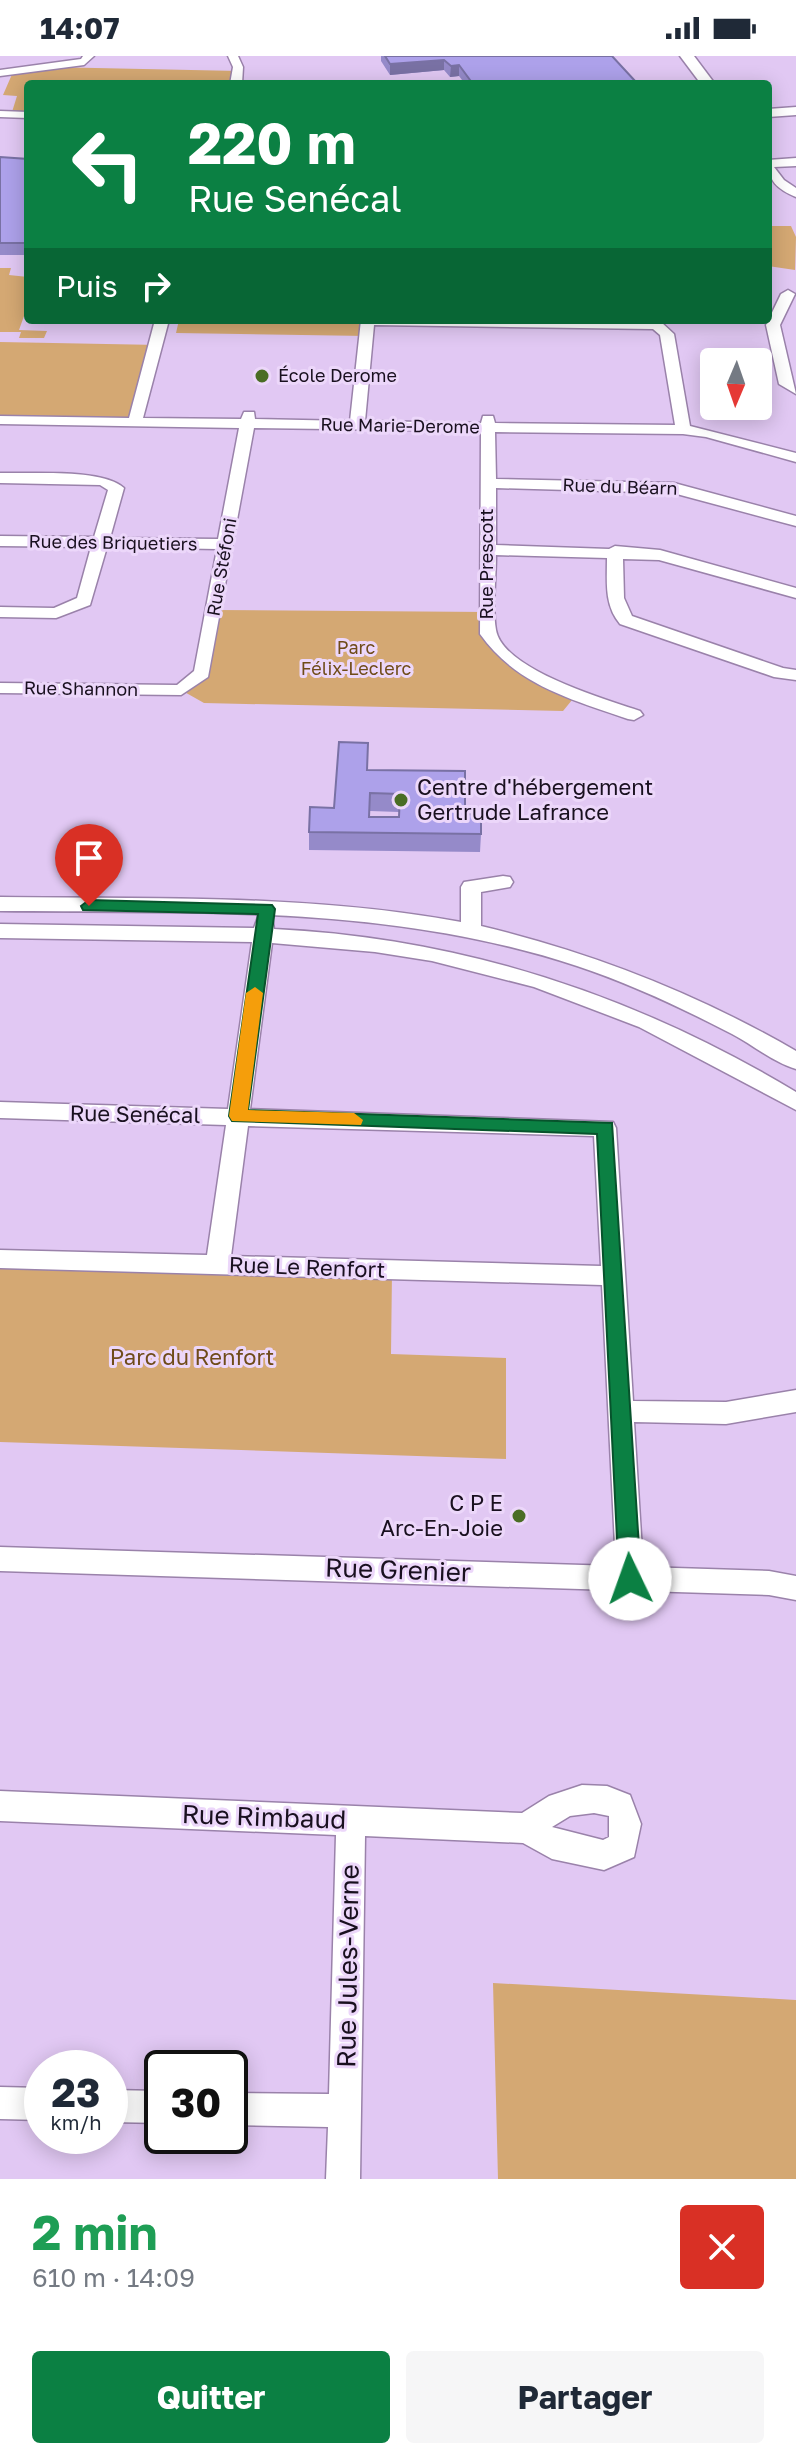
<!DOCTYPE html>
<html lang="fr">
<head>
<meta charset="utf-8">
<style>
  body { margin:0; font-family:"Golos Text",sans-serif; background:#f6f6f7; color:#1f2937; height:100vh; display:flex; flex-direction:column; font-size:30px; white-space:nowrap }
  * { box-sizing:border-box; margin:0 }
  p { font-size:26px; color:#747a83 }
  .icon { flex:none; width:44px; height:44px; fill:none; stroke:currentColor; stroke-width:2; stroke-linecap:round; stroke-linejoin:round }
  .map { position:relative; height:2123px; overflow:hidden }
  .sheet { display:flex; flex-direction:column; background:#fff; flex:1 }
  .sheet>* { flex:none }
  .guide { position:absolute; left:24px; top:24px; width:748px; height:244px; border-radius:8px; box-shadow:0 4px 20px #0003; background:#0b8043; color:#fff; overflow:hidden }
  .needle { width:52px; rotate:182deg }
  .tools { position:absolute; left:700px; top:292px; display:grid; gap:16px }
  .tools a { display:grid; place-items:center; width:72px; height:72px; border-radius:8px; background:#fff; box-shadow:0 4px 20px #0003; font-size:40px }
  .speed { position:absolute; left:24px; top:1994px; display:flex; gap:16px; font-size:40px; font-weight:700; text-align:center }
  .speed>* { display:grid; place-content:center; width:104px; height:104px; border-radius:50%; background:#fff; box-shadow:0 4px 20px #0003; line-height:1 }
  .speed small { font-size:20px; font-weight:400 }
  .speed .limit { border:4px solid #111; border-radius:12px; background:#fff; color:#111 }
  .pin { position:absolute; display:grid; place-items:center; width:68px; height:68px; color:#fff; margin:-82px -34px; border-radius:50% 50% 50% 0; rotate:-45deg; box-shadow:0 0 8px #0007 }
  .pin .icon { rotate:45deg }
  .me { position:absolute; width:88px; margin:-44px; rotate:357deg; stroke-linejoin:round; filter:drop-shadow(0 0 6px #0008) }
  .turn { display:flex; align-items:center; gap:28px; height:168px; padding:0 32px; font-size:36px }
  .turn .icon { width:104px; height:104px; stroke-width:2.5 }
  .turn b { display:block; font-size:56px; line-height:68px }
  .then { display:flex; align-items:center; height:76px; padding:0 32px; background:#0003; gap:16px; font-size:30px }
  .round { display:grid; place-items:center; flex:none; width:84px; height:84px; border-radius:8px; background:#f6f6f7 }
  .head { display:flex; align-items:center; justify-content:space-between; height:136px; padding:0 32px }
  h1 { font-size:48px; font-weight:700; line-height:60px; color:#1e9e55 }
  .primary-button { display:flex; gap:16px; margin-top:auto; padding:16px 32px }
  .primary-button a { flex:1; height:92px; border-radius:8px; background:#0b8043; color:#fff; font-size:32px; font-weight:700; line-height:92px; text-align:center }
  .primary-button a+a { background:#f6f6f7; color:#1f2937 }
  .status { display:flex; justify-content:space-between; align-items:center; height:56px; padding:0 40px; background:#fff; direction:ltr }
  .status svg { height:22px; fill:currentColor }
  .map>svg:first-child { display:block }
</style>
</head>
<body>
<div class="status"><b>14:07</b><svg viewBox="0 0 49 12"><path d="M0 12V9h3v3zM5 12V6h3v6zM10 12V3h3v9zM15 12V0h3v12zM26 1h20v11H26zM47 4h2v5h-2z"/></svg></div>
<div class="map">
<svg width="796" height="2123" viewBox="0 0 796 2123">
  <rect width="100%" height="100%" fill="#e1c8f3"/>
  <path fill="#d4a873" d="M47 11 239 15 236 28H28V56H12L17 40 3 39 13 16Z
    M768 170H791L796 181 795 214 768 210Z
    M0 212H11L9 219 28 221V249L19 274 47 275 44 282H19L21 276H0Z
    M179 264H368L367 280 176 277Z
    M0 286 159 289 139 362H0Z
    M214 554 487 556 501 598 577 638 563 655 204 647 181 634 193 626Z
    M0 1202 392 1216 391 1298 506 1302V1403L0 1386Z
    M493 1927 796 1944V2123H498Z"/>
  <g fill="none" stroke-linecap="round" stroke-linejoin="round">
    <g stroke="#9a82aa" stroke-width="3">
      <path id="minor" d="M83 0H94L84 9 0 20V14L81 3Z
        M228 0H238L243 11 242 28H230L233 11Z
        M0 55 28 56V62L0 61Z
        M796 102V110L774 111 784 124 796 132V141C777 133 768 125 768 104Z
        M788 234 795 238 780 269 796 338 779 328 766 269 781 238Z
        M155 264H169L143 362 241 363 244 356H254L255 363 350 365 361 264 661 266 674 278 690 370 796 397V406L706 381 683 378 495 376 496 423 674 427 796 460V470L673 437 496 432V489L609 493 615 490 660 494 796 532V542L659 504 623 503 624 542 632 560 783 612 796 614V624L774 621 620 568C604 549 607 526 607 502L496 499C496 523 492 551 496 574 503 614 607 644 640 655L643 659 634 664 628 663C571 643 516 629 480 578L481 375 254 372 208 621 181 639 0 637V627L177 629 194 615 217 493 107 491 90 549 56 562 0 561V551L54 552 77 542 91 491 0 490V480L94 481 108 434 100 429 0 427V417C30 418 103 412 124 432L110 482 218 483 239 372 0 368V360L129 362ZM374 269 653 273 660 279 675 369 495 367 493 360H483L481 367 365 365Z
        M503 820 510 821 513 826 510 831 481 836V870C593 897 696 937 796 995V1013C773 1006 753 989 732 978 682 952 631 928 577 910 390 848 194 857 0 855V841C154 843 309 838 461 866V831L464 826Z
        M265 859 272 861 274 873C462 882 635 939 796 1036V1054L639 971 534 931 432 905 375 896 272 887 250 1053 613 1066 616 1072 633 1345 726 1346 796 1334V1356L726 1368 634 1366 643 1511 769 1515 796 1520V1544L769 1539 0 1515V1491L616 1510 602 1229 0 1212V1194L207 1199 226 1069 0 1062V1046L228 1053 252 886 0 882V868L254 872 258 861ZM248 1070 594 1080 601 1210 231 1200Z
        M582 1729 607 1730 630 1739 641 1768 634 1801 604 1814 552 1803 523 1787 365 1780 360 2123H326L328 2071 230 2069V2037L329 2038 336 1779 0 1765V1735L522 1757 549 1740ZM594 1757 609 1760V1781L603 1784 552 1771 570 1760Z
        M0 2031 42 2032V2064L0 2063Z
        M110 2034 162 2035V2067L110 2066Z"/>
    </g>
    <g stroke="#9a82aa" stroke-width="3">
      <path id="major" d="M680 0H694L715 28H701Z
        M796 51V59L768 61V53Z"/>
    </g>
    <use href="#minor" fill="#fff" fill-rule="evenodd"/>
    <use href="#major" fill="#fff" fill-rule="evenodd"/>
  </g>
  <path fill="#958ac9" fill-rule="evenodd" d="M381 0H553L636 26 635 28H465L459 20 450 21 444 14 390 19 381 5Z
    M0 101 28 103V199H0Z
    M368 714 465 758 481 778 480 796 309 794V776L334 752ZM370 755 399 756V761H370Z"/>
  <path fill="#7971a4" d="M444 4V14L390 19V8Z
    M459 9V20L450 21 451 10Z"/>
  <path fill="#ada1ea" stroke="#7971a4" stroke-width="2" fill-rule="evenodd" d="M385 0H612L636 26 632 28H473L459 9 451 10 444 4 390 8Z
    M0 101 28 103V187H0Z
    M339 686 368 687 367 714 465 715V758L481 759V778L309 776 310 751 334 752ZM370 737 400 738 399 761H369Z"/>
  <path fill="#0b8043" stroke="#07532c" stroke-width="2" d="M89 844 272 849 275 853 248 1054 612 1067 641 1523 638 1530 630 1533 622 1530 619 1523 597 1078 232 1065 229 1060 258 858 83 854 81 850Z"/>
  <path fill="#f59e0b" d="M255 931 263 937 248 1054 354 1057 363 1064 361 1069 232 1065 229 1060 246 937Z"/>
  <g fill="#4a6d25" stroke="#ecd7fa" stroke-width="3">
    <circle cx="262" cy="320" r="8"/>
    <circle cx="401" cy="744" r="8"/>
    <circle cx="519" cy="1460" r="8"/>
  </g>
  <g text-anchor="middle" stroke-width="6" stroke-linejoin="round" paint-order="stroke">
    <g font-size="18" fill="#19101f" stroke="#ecd7fa" text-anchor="start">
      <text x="278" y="326">École Derome</text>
    </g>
    <g font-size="18" fill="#19101f" stroke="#ecd7fa">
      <text transform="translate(400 370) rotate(1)" y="6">Rue Marie-Derome</text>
      <text transform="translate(620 431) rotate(2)" y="6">Rue du Béarn</text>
      <text transform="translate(113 487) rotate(1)" y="6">Rue des Briquetiers</text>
      <text transform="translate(487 508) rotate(-90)" y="6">Rue Prescott</text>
      <text transform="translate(222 511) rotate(-80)" y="6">Rue Stéfoni</text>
      <text transform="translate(81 633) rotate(1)" y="6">Rue Shannon</text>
    </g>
    <g font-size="18" fill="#6f4b19" stroke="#ecd7fa">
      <text x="356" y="598">Parc<tspan x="356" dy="21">Félix-Leclerc</tspan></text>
    </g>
    <g font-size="22" fill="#19101f" stroke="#ecd7fa" text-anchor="start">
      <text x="417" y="739">Centre d'hébergement<tspan x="417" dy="25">Gertrude Lafrance</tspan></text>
      <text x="503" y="1455" text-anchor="end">C P E<tspan x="503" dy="25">Arc-En-Joie</tspan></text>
    </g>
    <g font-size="22" fill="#19101f" stroke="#ecd7fa">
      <text transform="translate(135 1058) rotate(1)" y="8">Rue Senécal</text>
      <text transform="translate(307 1211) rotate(2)" y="8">Rue Le Renfort</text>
    </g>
    <g font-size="22" fill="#6f4b19" stroke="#ecd7fa">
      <text x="192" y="1309">Parc du Renfort</text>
    </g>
    <g font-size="26" fill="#19101f" stroke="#ecd7fa">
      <text transform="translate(398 1514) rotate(2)" y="9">Rue Grenier</text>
      <text transform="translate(264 1761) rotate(2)" y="9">Rue Rimbaud</text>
      <text transform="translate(348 1910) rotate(-89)" y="9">Rue Jules-Verne</text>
    </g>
  </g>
</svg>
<div class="tools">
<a><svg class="needle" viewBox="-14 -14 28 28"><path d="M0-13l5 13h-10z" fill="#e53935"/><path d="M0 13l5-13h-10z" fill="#747a83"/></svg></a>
</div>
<div class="speed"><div>23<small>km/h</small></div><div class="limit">30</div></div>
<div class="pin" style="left:89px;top:850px;background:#d93025"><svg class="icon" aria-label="arrive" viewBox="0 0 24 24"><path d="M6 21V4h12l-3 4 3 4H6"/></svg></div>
<svg class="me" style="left:630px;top:1523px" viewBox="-20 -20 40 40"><circle r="19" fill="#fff"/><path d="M0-13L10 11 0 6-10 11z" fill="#0b8043"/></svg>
<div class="guide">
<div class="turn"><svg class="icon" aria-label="left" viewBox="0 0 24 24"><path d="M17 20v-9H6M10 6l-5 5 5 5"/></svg><div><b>220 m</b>Rue Senécal</div></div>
<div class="then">Puis<svg class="icon" aria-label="right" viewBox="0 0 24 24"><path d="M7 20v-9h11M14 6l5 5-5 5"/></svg></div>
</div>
</div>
<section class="sheet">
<div class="head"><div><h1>2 min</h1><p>610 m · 14:09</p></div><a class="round" style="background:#d93025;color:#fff"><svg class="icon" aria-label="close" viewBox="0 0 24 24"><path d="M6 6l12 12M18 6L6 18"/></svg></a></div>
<div class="primary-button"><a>Quitter</a><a>Partager</a></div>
</section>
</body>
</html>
